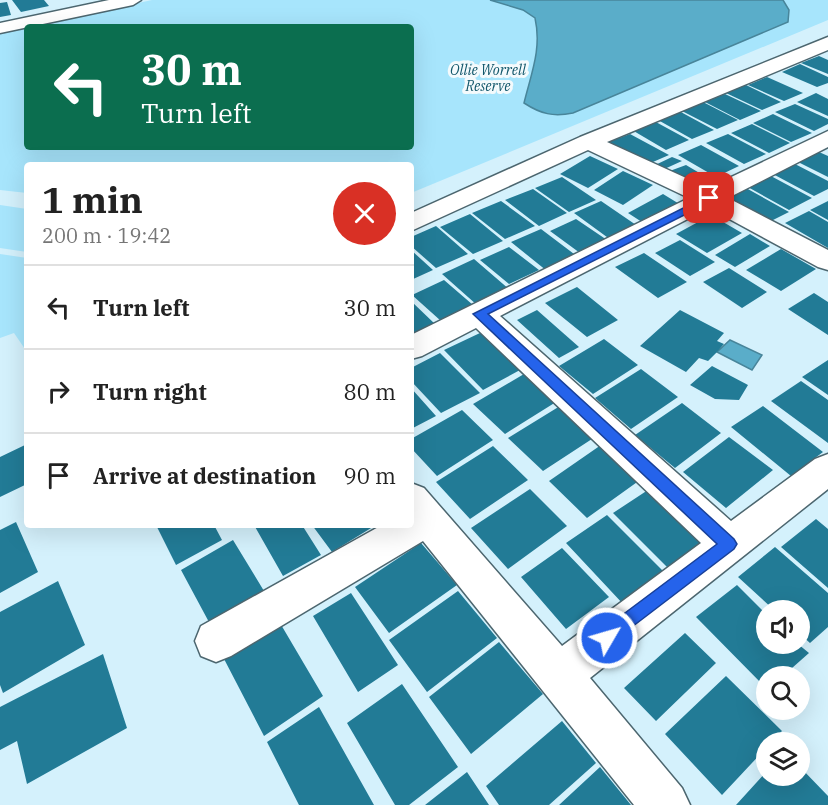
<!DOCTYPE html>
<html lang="en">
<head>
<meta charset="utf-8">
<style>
  body { margin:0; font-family:"IBM Plex Serif",serif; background:#f2f2f2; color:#222; height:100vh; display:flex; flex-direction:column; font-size:22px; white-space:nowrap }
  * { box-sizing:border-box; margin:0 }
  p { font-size:20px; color:#767676 }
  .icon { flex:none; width:33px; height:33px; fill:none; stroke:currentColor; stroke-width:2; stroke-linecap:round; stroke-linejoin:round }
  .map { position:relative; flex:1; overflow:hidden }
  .panel { position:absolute; left:24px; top:162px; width:390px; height:366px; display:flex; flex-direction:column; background:#fff; border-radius:6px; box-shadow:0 6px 24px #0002 }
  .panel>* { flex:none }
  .hud { position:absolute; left:24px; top:24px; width:390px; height:126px; border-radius:6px; box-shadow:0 6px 24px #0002; background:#0b6e4f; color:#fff; overflow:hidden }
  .controls { position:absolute; left:756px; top:600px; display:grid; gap:12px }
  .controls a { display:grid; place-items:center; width:54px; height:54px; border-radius:50%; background:#fff; box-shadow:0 6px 24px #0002; font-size:30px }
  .pin { position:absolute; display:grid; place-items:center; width:51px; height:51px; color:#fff; margin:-26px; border-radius:12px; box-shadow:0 3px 9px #0006 }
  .me { position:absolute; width:66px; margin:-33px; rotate:52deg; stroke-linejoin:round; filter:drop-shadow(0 0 4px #0008) }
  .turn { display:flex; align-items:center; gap:21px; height:126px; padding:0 18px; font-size:27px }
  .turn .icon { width:78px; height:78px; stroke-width:2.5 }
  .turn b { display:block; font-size:42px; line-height:51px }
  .round { display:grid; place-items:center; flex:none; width:63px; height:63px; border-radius:32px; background:#f2f2f2 }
  .headline { display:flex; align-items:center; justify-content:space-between; height:102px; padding:0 18px }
  h1 { font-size:36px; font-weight:800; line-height:45px }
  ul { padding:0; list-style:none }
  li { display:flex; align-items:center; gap:18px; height:84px; padding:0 18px; border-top:2px solid #e0e0e0 }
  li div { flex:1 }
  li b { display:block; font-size:22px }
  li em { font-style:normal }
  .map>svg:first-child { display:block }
</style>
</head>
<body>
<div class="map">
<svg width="828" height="805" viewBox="0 0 828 805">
  <rect width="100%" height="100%" fill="#d4f1fc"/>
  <path fill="#a7e5fc" d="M152 0H828V20L411 193V165H27V193L0 190V33L27 27V147H411V27H28Z
    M0 205 27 209V252L0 248Z
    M0 254 27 258V352L14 333 0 338Z"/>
  <path fill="#5aadc9" stroke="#48859a" stroke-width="1.5" d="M490 0H783L789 10 788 22 573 113C553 117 541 114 524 103 531 74 542 49 535 18L523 10Z
    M730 340 762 355 752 370 717 352Z"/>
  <path fill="#227b96" d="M12 0H44L49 6 21 12Z
    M7 2 11 15 0 17V3Z
    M819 56 828 60V74L801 63Z
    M800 64 828 77V83L817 87 782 72Z
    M767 77 803 93 784 101 748 85Z
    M746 85 781 102 762 110 726 93Z
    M816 93 828 99V116L797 102Z
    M725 94 761 111 740 120 705 102Z
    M703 102 738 120 717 129 682 111Z
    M795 104 828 119V124L814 131 775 112Z
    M679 111 714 130 692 139 658 120Z
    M773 114 812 133 791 142 753 123Z
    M654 121 689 140 666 150 632 130Z
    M752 124 790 143 769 153 731 133Z
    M630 134 669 155 646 165 606 143Z
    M728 134 766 154 744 164 706 143Z
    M701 145 739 166 716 177 678 155Z
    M819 152 828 156V177L798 162Z
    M590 156 618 169 588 188 560 174Z
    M672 157 682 161 660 171 651 167Z
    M793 163 828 181V189L814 196 771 173Z
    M686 165 713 181 699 186 667 172Z
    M623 171 653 185 623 205 594 190Z
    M769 175 812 198 789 210 746 186Z
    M562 177 596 200 569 212 535 188Z
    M746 188 789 212 765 224 722 199Z
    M533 189 567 213 539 226 505 200Z
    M663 194 681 205 645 224 628 213Z
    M501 201 535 226 505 239 472 213Z
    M601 201 639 227 611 240 574 213Z
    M828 201V220L810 210Z
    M809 211 828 222V248L785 223Z
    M470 214 503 241 473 254 440 227Z
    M711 215 742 233 707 253 676 234Z
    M576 219 607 240 580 253 550 231Z
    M436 226 468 254 436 268 411 246V237Z
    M541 229 578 257 547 271 511 242Z
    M750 234 770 246 735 267 715 255Z
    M680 240 715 262 690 276 655 253Z
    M509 247 539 270 509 284 480 260Z
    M781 249 816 269 781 291 746 270Z
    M411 250 433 270 411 280Z
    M644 253 687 282 658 298 615 267Z
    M474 259 510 290 477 305 442 274Z
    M729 268 767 292 742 308 703 282Z
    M444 280 473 305 441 321 412 295Z
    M577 287 618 320 587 337 545 303Z
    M814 293 828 302V335L788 309Z
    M411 301 436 325 411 337Z
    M537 310 579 347 559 358 517 320Z
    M680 310 724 333 717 341 724 344 717 352 708 361 699 358 686 372 640 346Z
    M480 333 520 370 483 390 444 350Z
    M604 339 638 365 593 394 559 366Z
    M440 353 480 393 441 413 411 381V368Z
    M828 360V395L802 377Z
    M712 366 748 385 739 400 715 399 690 385Z
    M641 369 678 397 631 429 595 398Z
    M524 374 556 402 505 434 473 404Z
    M801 381 828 400V443L771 401Z
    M411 388 436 416 411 429Z
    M682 403 721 433 675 468 635 435Z
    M560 406 595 437 543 471 508 438Z
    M763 406 823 452 791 476 731 427Z
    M462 410 493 440 437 476 411 448V439Z
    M729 437 773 470 726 508 683 472Z
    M25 445 27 484 0 497V457Z
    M601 445 640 480 587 518 549 481Z
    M493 446 528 480 470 519 436 482Z
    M651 488 711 542 672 572 613 513Z
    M530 489 567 526 508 569 471 528Z
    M607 515 666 574 624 605 566 543Z
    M816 519 828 529V588L781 547Z
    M16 522 38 572 0 593V530Z
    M156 525H214L222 540 176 565Z
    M254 525H302L321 555 283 576Z
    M312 525H376L332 552Z
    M233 540 264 591 210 624 181 570Z
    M421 543 457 585 389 633 355 587Z
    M775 547 828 593V627L810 643 800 634V610H774L738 577Z
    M562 548 609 597 566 629 521 577Z
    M58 581 85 645 3 693 0 685V612Z
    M737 585 766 614V644H798L809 653 783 676H766V688L696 617Z
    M458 591 497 638 427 692 389 640Z
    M351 593 398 665 358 692 313 616Z
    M280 623 323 696 264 736 223 657Z
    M685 633 716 663 656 721 624 688Z
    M499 642 543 694 471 754 429 697Z
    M103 654 127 728 27 784 17 741 0 750V707Z
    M726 676 782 731 771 742H766V748L722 795 665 734Z
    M402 684 458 767 409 805H395L347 723Z
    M319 707 374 805H299L267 742Z
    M562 721 596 763 549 805H499L486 786Z
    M600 767 631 805H559Z
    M800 767 828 796V805H736L766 772V776H800Z
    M467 772 489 805H425Z"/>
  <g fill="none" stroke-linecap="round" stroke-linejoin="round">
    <g stroke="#4c666f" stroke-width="3">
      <path id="minor" d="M109 0H141L133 5 0 33V23Z
        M828 37V50L607 142 708 188 828 131V147L728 198 828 250V270L818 267 709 208 500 316 731 521 815 459 828 454V489L590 678 682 788 690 805H634L423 541 231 656 216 662 201 656 195 641 201 626 382 525H411V483L424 488 562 646 701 543 476 328 422 356 411 359V335L689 198 588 150 411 231V213L580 137Z"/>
    </g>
    <use href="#minor" fill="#fff" fill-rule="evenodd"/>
  </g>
  <path fill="#2563eb" stroke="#184099" stroke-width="1.5" d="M709 195 712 196V201L488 314 734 539 737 544 734 549 607 646 601 644 598 638 601 631 717 544 473 314Z"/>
  <g text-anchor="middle" stroke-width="6" stroke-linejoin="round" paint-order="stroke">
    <g font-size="14" font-style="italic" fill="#12576b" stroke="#f4fafc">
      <text x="488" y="75">Ollie Worrell<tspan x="488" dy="16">Reserve</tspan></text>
    </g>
  </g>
</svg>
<div class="controls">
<a><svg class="icon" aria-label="sound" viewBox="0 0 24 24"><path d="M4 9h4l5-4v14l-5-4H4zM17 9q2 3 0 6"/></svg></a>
<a><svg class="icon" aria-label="search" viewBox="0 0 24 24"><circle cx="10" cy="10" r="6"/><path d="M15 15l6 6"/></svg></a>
<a><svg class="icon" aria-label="layers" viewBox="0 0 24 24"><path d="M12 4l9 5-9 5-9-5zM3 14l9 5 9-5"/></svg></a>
</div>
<div class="pin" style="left:709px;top:198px;background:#d93025"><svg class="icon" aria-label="arrive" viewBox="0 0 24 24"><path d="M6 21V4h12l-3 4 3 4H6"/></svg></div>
<svg class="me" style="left:607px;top:638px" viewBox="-20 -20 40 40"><circle r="17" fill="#2563eb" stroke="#fff" stroke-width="3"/><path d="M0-11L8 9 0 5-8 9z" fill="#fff"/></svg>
<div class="hud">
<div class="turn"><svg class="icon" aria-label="left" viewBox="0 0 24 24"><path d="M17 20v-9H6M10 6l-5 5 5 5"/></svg><div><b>30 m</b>Turn left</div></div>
</div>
<section class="panel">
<div class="headline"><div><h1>1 min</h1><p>200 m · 19:42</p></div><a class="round" style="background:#d93025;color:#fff"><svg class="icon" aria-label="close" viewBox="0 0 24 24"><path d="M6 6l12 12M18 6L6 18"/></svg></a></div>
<ul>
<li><svg class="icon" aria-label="left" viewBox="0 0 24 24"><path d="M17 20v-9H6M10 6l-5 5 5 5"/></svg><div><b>Turn left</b></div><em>30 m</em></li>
<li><svg class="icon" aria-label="right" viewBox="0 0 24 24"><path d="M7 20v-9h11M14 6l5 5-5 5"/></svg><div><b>Turn right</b></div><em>80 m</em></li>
<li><svg class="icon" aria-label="arrive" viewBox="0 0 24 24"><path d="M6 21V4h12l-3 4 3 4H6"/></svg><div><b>Arrive at destination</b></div><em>90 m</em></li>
</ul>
</section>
</div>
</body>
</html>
